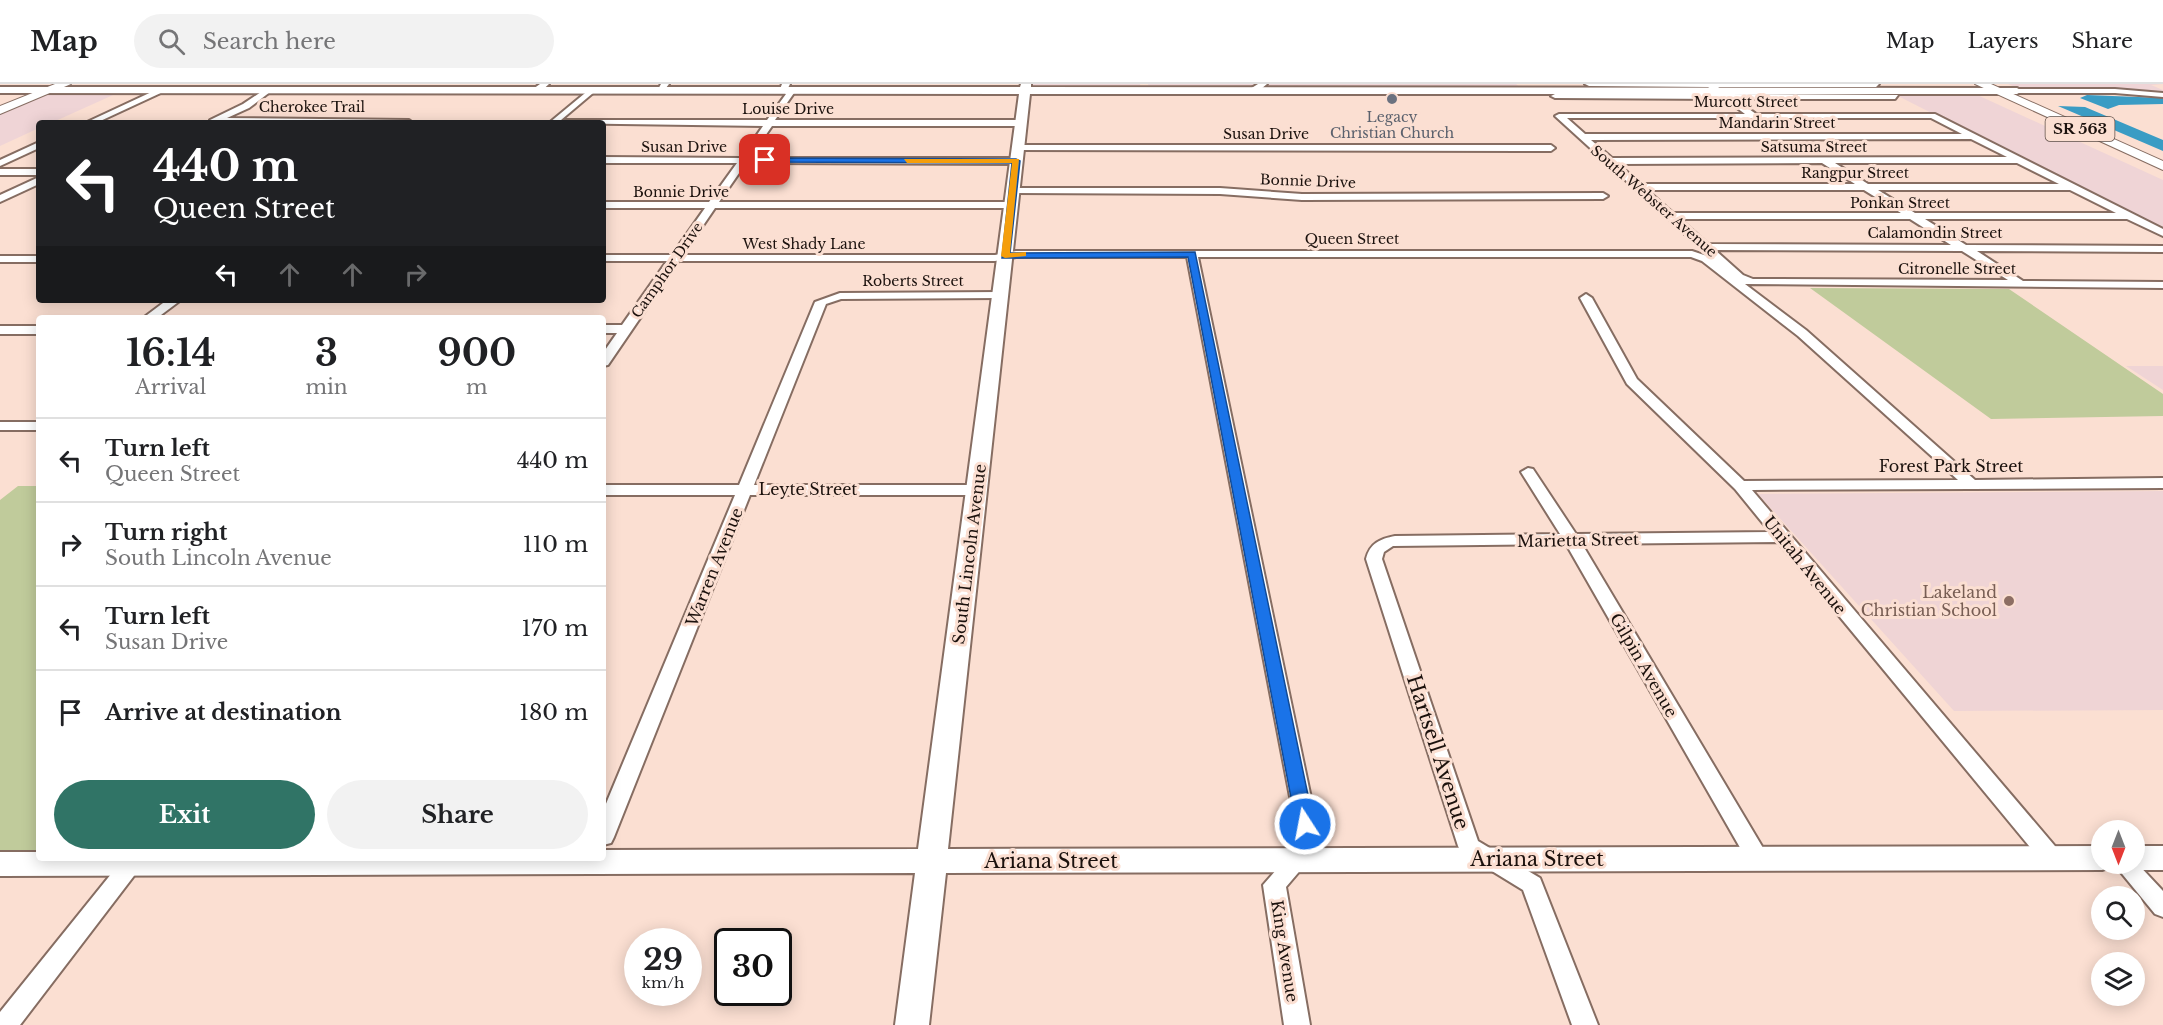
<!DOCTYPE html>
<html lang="en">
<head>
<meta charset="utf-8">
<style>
  body { margin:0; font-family:"Libre Baskerville",serif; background:#f2f2f2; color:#202124; height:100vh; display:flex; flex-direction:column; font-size:22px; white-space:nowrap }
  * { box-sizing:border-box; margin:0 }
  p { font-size:20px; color:#757577 }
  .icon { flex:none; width:33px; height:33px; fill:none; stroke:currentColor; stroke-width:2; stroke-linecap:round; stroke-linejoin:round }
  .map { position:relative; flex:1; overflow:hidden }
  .side { position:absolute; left:36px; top:231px; width:570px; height:546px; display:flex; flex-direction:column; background:#fff; border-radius:6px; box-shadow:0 3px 15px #0003 }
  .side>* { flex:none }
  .guide { position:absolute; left:36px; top:36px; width:570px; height:183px; border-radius:6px; box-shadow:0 3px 15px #0003; background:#202124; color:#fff; overflow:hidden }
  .needle { width:39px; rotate:180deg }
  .controls { position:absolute; left:2091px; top:736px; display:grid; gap:12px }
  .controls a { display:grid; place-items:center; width:54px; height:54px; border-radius:50%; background:#fff; box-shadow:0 3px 15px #0003; font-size:30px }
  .speed { position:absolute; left:624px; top:844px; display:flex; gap:12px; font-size:30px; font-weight:700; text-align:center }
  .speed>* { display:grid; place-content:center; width:78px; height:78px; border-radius:50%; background:#fff; box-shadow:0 3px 15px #0003; line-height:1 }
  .speed small { font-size:15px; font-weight:400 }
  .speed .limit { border:3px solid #111; border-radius:9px; background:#fff; color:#111 }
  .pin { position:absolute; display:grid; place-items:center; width:51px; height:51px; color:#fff; margin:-26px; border-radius:12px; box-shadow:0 3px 9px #0006 }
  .me { position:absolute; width:66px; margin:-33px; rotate:349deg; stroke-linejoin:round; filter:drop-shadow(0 0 4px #0008) }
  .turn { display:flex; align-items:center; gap:21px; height:126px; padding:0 18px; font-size:27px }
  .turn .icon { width:78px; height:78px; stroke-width:2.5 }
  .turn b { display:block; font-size:42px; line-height:51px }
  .lanes { display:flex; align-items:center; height:57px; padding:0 18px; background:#0003; justify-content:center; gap:30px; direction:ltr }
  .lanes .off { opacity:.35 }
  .eta { display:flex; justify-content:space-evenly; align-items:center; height:102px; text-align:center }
  .eta b { font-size:36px; font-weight:700; line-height:42px }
  .cta { display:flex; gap:12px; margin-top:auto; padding:12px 18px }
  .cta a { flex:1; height:69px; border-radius:36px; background:#307466; color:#fff; font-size:24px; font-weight:700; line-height:69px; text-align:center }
  .cta a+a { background:#f2f2f2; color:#202124 }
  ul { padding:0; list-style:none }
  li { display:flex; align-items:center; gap:18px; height:84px; padding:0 18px; border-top:2px solid #e0e0e0 }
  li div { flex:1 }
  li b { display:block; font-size:22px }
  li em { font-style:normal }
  header { display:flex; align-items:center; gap:36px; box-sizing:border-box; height:84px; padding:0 30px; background:#fff; border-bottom:2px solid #e0e0e0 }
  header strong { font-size:28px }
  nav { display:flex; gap:33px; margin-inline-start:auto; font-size:21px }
  .search { width:420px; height:54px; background:#f2f2f2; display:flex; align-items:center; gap:15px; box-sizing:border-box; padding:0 21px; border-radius:33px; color:#757577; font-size:22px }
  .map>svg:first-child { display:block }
</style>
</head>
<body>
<header>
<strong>Map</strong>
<div class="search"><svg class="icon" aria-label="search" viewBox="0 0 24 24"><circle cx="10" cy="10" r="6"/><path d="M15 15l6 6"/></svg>Search here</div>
<nav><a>Map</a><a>Layers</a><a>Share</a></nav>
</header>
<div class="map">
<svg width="2163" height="941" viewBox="0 0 2163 941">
  <rect width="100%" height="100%" fill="#fbdfd2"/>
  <path fill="#efd4d6" d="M1030 0H1140L1141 5 1029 6Z
    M1148 0H1258L1250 6 1149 5Z
    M1268 0H1516L1523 6 1260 4Z
    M2008 0H2163L2151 1 2163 6V10L2022 6Z
    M52 7H122L51 39H39V44L0 62V28Z
    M1892 9H1973L2163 96V146Z"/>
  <path fill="#efd4d5" d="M2126 282H2163V306Z
    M2163 407V626L1954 627 1758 410Z"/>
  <path fill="#c0cb9b" d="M1810 204 2009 205 2163 310V332L1991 335Z
    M18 402H39V767H0V416Z"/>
  <path fill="#3a9cc4" d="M2087 11 2163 14V20L2119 21 2108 25 2080 14Z
    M2058 22 2085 23 2163 56V67Z"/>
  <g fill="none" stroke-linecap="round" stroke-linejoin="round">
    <g stroke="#866d62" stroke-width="4">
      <path id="street" d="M540 0H549L539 9H533V5Z
        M661 0H669L662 9H656Z
        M782 0H790L788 4 794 9 775 36H1022L1026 39 1022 42H772L750 74H1016L1021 77 1016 80 746 79 719 118H1010L1015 121 1010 124H715L683 171H995L1016 167H1692L1710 173 1555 32 1559 30H1745L1725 15 1555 14 1551 12 1555 10H1718L1708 3 1589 2 1585 0H1879L1876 3H1718L1728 10 1898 11 1895 15H1735L1756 30H1935L2163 145V152L2127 135H1925L1966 161 2163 162V168L1977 167 2023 197 2163 198V204L1745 200 1806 246 1975 396 2163 394V404L1752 406 2060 768 2063 774 2060 780 2052 783 2044 780 1778 458 1582 460 1766 769 1769 775 1766 781 1758 784 1750 781 1566 460 1393 462 1384 468 1382 475 1478 757 1540 794 1598 941H1572L1523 806 1461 768 1458 762 1366 475C1370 459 1380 455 1395 452L1560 450 1521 388 1528 384 1533 385 1576 450 1770 448 1735 405 1627 300 1580 214 1586 210 1592 214 1637 295 1744 397 1958 396 1798 252 1702 177 1691 173H1198L1321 762 1286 803 1310 941H1284L1263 801 1299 760 1187 173H1016L995 177H679L608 281 603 282V269L617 249H603V241H622L667 177H603V171H672L705 124H603V118H709L737 79H603V73L741 74 763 42 549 39 590 5 593 9 561 36H767L786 10 780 5ZM1567 34H1931L1962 50H1585ZM1971 55 2007 73 1612 74 1591 56ZM1822 79 1855 100H1641L1618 80ZM1835 79H2017L2059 100H1868ZM1647 106H1864L1901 129H1673ZM1878 106H2070L2116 129H1915ZM1680 135H1910L1951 161 1708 160ZM1715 166 1962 167 2008 196 1753 195 1743 191Z
        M1258 0H1267L1256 9H1250V5Z
        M267 4 270 8 249 24 227 34 409 36 413 39 214 38 210 36 243 20Z
        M158 5 165 7 96 39H85Z
        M2017 5H2115L2163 9V13L2115 9H2014Z
        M39 58V64L0 82V76Z
        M1017 61H1551L1555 64 1551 67 1014 66V62Z
        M0 85H39V91H0Z
        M39 93V100L0 118V111Z
        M1012 104H1220L1302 110 1603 109 1608 112 1603 115 1302 116 1220 110 1009 109 1007 107Z
        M0 172H39V178H0Z
        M840 209 1000 208 1006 211 1000 214 841 215 826 220 754 401H977L985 406 977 411H750L614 753 611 759 603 761V727L735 411H603V401H739L815 218Z
        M167 216H181L157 234H143Z
        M0 242H39V250H0Z
        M0 338H39V346H0Z
        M124 774H140L143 780 20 941H0V928Z
        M2134 776 2163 807V833L2155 830 2114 780H2134Z"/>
    </g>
    <g stroke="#866d62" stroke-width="4">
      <path id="secondary" d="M1021 0H1031V3L2017 4 2022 7 2017 10H1030L948 765 2102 762V780H2114L2113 782 2102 786 946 789 929 941H895L915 789 0 792V768H39V774H603V766L918 765 1019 10 0 9V3H1020Z
        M2134 762H2163V786H2134L2123 782 2122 780H2134Z"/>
    </g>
    <g stroke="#866d62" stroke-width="2">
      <path id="primary" d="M55 0H71L0 30V22Z
        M1975 0H1991L2163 77V86Z"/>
    </g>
    <use href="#street" fill="#fff" fill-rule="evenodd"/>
    <use href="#secondary" fill="#fff" fill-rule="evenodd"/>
    <use href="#primary" fill="#fff" fill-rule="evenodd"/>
  </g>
  <path fill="#1a73e8" stroke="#114b97" stroke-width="1.5" d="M765 74 1016 75 1020 77 1010 169 1195 168 1314 740 1312 745H1299L1296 740 1188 173 1002 174 1012 79 762 78Z"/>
  <path fill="#f59e0b" d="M904 75H1019L1010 169 1026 168V172L1005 174 1001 172 1012 79H907Z"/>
  <circle fill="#6b7280" stroke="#fbdfd2" stroke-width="2" cx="1392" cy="15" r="6"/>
  <circle fill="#8d6e63" stroke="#fbdfd2" stroke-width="2" cx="2009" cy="517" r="6"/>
  <g text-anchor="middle" stroke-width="6" stroke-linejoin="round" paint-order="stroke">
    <g font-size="14" fill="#1b110d" stroke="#fbdfd2">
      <text x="1746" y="23">Murcott Street</text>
      <text x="312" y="28">Cherokee Trail</text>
      <text x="788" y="30">Louise Drive</text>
      <text x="1777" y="44">Mandarin Street</text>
      <text x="1266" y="55">Susan Drive</text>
      <text x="684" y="68">Susan Drive</text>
      <text x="1814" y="68">Satsuma Street</text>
      <text x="1855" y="94">Rangpur Street</text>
      <text transform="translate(1308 97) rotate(2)" y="5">Bonnie Drive</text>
      <text x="681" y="113">Bonnie Drive</text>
      <text transform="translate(1654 117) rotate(41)" y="5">South Webster Avenue</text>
      <text x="1900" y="124">Ponkan Street</text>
      <text x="1935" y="154">Calamondin Street</text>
      <text x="1352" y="160">Queen Street</text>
      <text x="804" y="165">West Shady Lane</text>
      <text x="1957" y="190">Citronelle Street</text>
      <text transform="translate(667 186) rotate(-55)" y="5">Camphor Drive</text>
      <text x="913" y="202">Roberts Street</text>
    </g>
    <g font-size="14" fill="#5b616d" stroke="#fbdfd2">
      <text x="1392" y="38">Legacy<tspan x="1392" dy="16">Christian Church</tspan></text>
    </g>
    <rect fill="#fbdfd2" stroke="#5e4f48" stroke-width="1.5" x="2045.5" y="33" width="69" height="24" rx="4.5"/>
    <g font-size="15" font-weight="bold" fill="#1b110d">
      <text x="2080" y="50">SR 563</text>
    </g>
    <g font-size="16" fill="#1b110d" stroke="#fbdfd2">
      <text x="1951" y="388">Forest Park Street</text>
      <text x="808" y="411">Leyte Street</text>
      <text transform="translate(1578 456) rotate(-1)" y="6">Marietta Street</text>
      <text transform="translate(969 470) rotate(-83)" y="6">South Lincoln Avenue</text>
      <text transform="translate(1805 481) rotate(51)" y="6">Unitah Avenue</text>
      <text transform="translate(714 483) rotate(-68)" y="6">Warren Avenue</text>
      <text transform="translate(1644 581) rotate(60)" y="6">Gilpin Avenue</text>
      <text transform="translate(1285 867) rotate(81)" y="6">King Avenue</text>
    </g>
    <g font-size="16" fill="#785e54" stroke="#fbdfd2" text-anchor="end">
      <text x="1997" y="514">Lakeland<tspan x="1997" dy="18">Christian School</tspan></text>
    </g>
    <g font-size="20" fill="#1b110d" stroke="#fbdfd2">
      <text transform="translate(1438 668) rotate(72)" y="7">Hartsell Avenue</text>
      <text x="1537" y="782">Ariana Street</text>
      <text x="1051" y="784">Ariana Street</text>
    </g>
  </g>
</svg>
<div class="controls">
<a><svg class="needle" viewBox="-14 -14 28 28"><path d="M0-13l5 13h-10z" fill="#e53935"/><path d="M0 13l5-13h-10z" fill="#757577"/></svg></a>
<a><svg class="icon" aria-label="search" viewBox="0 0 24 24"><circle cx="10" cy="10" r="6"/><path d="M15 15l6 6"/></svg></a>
<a><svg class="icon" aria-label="layers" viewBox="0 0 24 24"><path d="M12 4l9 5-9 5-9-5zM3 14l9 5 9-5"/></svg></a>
</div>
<div class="speed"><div>29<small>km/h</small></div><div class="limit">30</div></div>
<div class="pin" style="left:765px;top:76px;background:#d93025"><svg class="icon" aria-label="arrive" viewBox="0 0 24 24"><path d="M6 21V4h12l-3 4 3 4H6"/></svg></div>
<svg class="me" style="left:1305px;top:740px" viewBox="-20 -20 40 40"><circle r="17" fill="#1a73e8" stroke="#fff" stroke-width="3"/><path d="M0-11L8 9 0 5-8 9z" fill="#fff"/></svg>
<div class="guide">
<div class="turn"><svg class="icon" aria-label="left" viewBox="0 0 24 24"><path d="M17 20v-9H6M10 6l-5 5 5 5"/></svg><div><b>440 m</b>Queen Street</div></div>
<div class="lanes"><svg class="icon" aria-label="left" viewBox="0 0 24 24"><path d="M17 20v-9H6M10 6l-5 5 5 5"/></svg><svg class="icon off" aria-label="ahead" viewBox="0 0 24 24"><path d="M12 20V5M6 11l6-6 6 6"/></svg><svg class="icon off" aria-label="ahead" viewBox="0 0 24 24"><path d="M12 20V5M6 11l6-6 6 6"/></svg><svg class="icon off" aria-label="right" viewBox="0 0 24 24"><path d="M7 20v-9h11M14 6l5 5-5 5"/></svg></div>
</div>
<section class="side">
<div class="eta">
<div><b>16:14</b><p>Arrival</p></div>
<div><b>3</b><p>min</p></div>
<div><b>900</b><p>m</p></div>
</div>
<ul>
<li><svg class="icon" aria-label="left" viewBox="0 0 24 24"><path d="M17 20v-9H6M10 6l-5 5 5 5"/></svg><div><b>Turn left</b><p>Queen Street</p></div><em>440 m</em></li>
<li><svg class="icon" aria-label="right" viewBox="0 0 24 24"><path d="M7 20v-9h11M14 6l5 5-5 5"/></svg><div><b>Turn right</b><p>South Lincoln Avenue</p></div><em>110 m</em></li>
<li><svg class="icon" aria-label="left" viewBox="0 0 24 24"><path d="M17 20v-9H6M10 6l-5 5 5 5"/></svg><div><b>Turn left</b><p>Susan Drive</p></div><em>170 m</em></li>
<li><svg class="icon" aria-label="arrive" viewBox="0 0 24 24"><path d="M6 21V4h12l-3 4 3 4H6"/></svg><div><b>Arrive at destination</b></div><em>180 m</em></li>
</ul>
<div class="cta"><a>Exit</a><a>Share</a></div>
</section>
</div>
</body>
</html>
